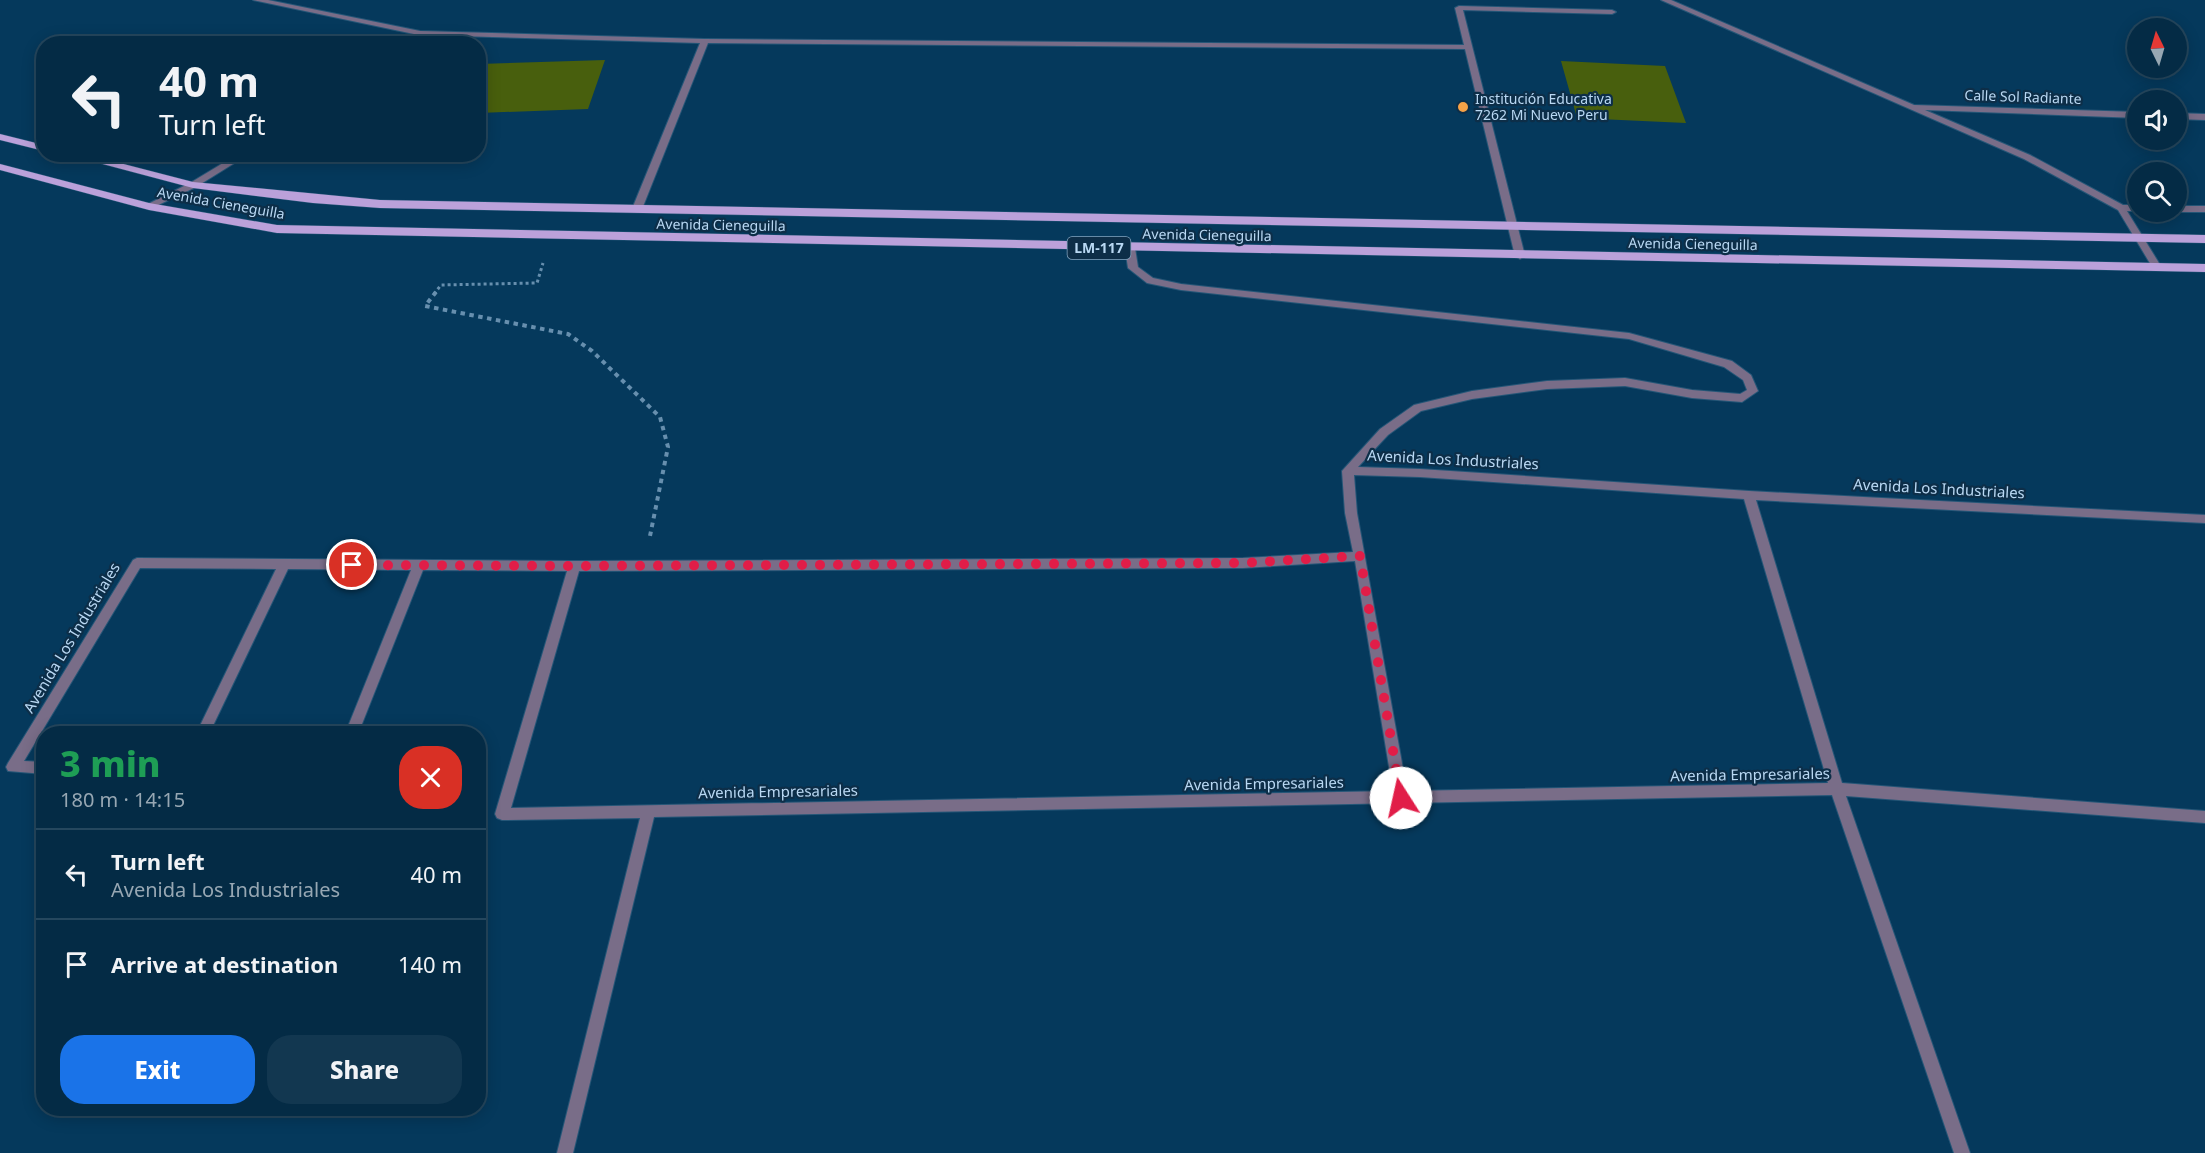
<!DOCTYPE html>
<html lang="en">
<head>
<meta charset="utf-8">
<style>
  body { margin:0; font-family:"Noto Sans",sans-serif; background:#123750; color:#f1f3f6; height:100vh; display:flex; flex-direction:column; font-size:22px; white-space:nowrap }
  * { box-sizing:border-box; margin:0 }
  p { font-size:20px; color:#97a7b3 }
  .icon { flex:none; width:33px; height:33px; fill:none; stroke:currentColor; stroke-width:2; stroke-linecap:round; stroke-linejoin:round }
  .map { position:relative; flex:1; overflow:hidden }
  .panel { position:absolute; left:36px; top:726px; width:450px; height:390px; display:flex; flex-direction:column; background:#042b45; border-radius:24px; box-shadow:0 3px 15px #0003,0 0 0 2px #25475e }
  .panel>* { flex:none }
  .hud { position:absolute; left:36px; top:36px; width:450px; height:126px; border-radius:24px; box-shadow:0 3px 15px #0003,0 0 0 2px #25475e; background:#042b45; color:#f1f3f6; overflow:hidden }
  .needle { width:39px; rotate:355deg }
  .buttons { position:absolute; left:2127px; top:18px; display:grid; gap:12px }
  .buttons a { display:grid; place-items:center; width:60px; height:60px; border-radius:50%; background:#042b45; box-shadow:0 3px 15px #0003,0 0 0 2px #25475e; font-size:30px }
  .pin { position:absolute; display:grid; place-items:center; width:51px; height:51px; color:#fff; margin:-26px; border:3px solid #fff; border-radius:50%; box-shadow:0 2px 6px #0007 }
  .me { position:absolute; width:66px; margin:-33px; rotate:350deg; stroke-linejoin:round; filter:drop-shadow(0 0 4px #0008) }
  .turn { display:flex; align-items:center; gap:21px; height:126px; padding:0 24px; font-size:27px }
  .turn .icon { width:78px; height:78px; stroke-width:2.5 }
  .turn b { display:block; font-size:42px; line-height:51px }
  .round { display:grid; place-items:center; flex:none; width:63px; height:63px; border-radius:24px; background:#123750 }
  .summary { display:flex; align-items:center; justify-content:space-between; height:102px; padding:0 24px }
  h1 { font-size:36px; font-weight:800; line-height:45px; color:#1e9e55 }
  .primary-button { display:flex; gap:12px; margin-top:auto; padding:12px 24px }
  .primary-button a { flex:1; height:69px; border-radius:24px; background:#1a73e8; color:#fff; font-size:24px; font-weight:800; line-height:69px; text-align:center }
  .primary-button a+a { background:#123750; color:#f1f3f6 }
  ul { padding:0; list-style:none }
  li { display:flex; align-items:center; gap:18px; height:90px; padding:0 24px; border-top:2px solid #25475e }
  li div { flex:1 }
  li b { display:block; font-size:22px }
  li em { font-style:normal }
  .map>svg:first-child { display:block }
</style>
</head>
<body>
<div class="map">
<svg width="2205" height="1153" viewBox="0 0 2205 1153">
  <rect width="100%" height="100%" fill="#05395c"/>
  <path fill="#485f0d" d="M605 60 588 109 479 113V64Z
    M1561 61 1665 66 1686 123 1577 118Z"/>
  <g fill="none" stroke-linecap="round" stroke-linejoin="round">
    <g stroke="#255677" stroke-width="2">
      <path id="minor" d="M253 0H268L420 31 705 39 1464 45 1455 8 1459 6 1612 10 1616 12 1612 14 1463 10 1525 256 1520 259 1515 256 1465 49 708 43 642 209 637 212 632 209 700 43 422 35 412 44H402L414 34Z
        M1661 0H1671L1914 105 2138 112V118L1925 110 2030 155 2123 205H2138V211H2127L2162 268 2160 270H2154L2118 210 2024 159Z
        M2176 113 2205 114V120L2176 119Z
        M238 154H249L196 187 152 208 149 209 144 206 190 183Z
        M2176 206H2205V212H2176Z
        M1130 245 1135 248 1138 267 1153 278 1181 284 1629 333 1732 361 1751 375 1758 391 1742 402 1692 398 1625 386 1547 389 1472 399 1421 411 1388 435 1358 467 1420 469 1749 491 2205 515V523L1756 500 1842 783 2205 811V823L1846 796 1970 1153H1954L1832 795 654 817 573 1153H557L640 818 502 820 497 818 495 814 567 571 423 570 358 734H345L411 570 288 569 209 734H196L276 569 140 568 24 761 44 762V774L8 771 6 767 8 763 133 560 137 558 574 561 1243 558 1353 552 1345 513 1342 471 1380 429 1414 405 1472 391 1547 381 1625 378 1692 390 1740 394 1747 390 1743 380 1724 367 1629 339 1181 290 1147 283 1128 268 1125 248ZM1354 475 1420 477 1744 499 1828 783 1407 791 1357 513ZM1355 561 1393 791 511 808 579 571 1243 568Z"/>
    </g>
    <g stroke="#255677" stroke-width="1">
      <path id="primary" d="M0 134 44 145V151L0 140Z
        M65 154H85L193 182 380 200 2205 235V243L380 208 313 203 193 188Z
        M0 164 149 203 277 225 2205 264V272L277 233 149 210 0 170Z"/>
    </g>
    <path stroke="#678fae" stroke-width="3" stroke-dasharray="3 3" stroke-linecap="butt" d="M434 294 441 285 537 283 543 263"/>
    <path stroke="#678fae" stroke-width="4" stroke-dasharray="4.5 4.5" stroke-linecap="butt" d="M436 292 425 306 568 334 592 351 660 417 668 447 650 536"/>
    <use href="#minor" fill="#796d88" fill-rule="evenodd"/>
    <use href="#primary" fill="#bba1da" fill-rule="evenodd"/>
  </g>
  <g fill="none" stroke-linecap="round" stroke-linejoin="round">
    <path stroke="#e11d48" stroke-width="10" stroke-dasharray="0 18" d="M352 565 574 566 1243 563 1360 556 1401 798"/>
  </g>
  <circle fill="#f6a247" stroke="#0d2e48" stroke-width="2" cx="1463" cy="107" r="6"/>
  <g text-anchor="middle" stroke-width="4.5" stroke-linejoin="round" paint-order="stroke">
    <g font-size="14" fill="#b9d8f3" stroke="#0d2e48">
      <text transform="translate(2023 97) rotate(2)" y="5">Calle Sol Radiante</text>
      <text transform="translate(221 203) rotate(10)" y="5">Avenida Cieneguilla</text>
      <text transform="translate(721 225) rotate(1)" y="5">Avenida Cieneguilla</text>
      <text transform="translate(1207 235) rotate(1)" y="5">Avenida Cieneguilla</text>
      <text transform="translate(1693 244) rotate(1)" y="5">Avenida Cieneguilla</text>
    </g>
    <g font-size="14" fill="#b9d8f3" stroke="#0d2e48" text-anchor="start">
      <text x="1475" y="104">Institución Educativa<tspan x="1475" dy="16">7262 Mi Nuevo Peru</tspan></text>
    </g>
    <rect fill="#0d2e48" stroke="#85a5c0" stroke-width="1.5" x="1067.5" y="237" width="63" height="22" rx="4.5"/>
    <g font-size="14" font-weight="bold" fill="#b9d8f3">
      <text x="1099" y="253">LM-117</text>
    </g>
    <g font-size="15" fill="#b9d8f3" stroke="#0d2e48">
      <text transform="translate(1453 460) rotate(3)" y="5">Avenida Los Industriales</text>
      <text transform="translate(1939 489) rotate(3)" y="5">Avenida Los Industriales</text>
      <text transform="translate(72 638) rotate(-59)" y="5">Avenida Los Industriales</text>
      <text transform="translate(1750 775) rotate(-1)" y="5">Avenida Empresariales</text>
      <text transform="translate(1264 784) rotate(-1)" y="5">Avenida Empresariales</text>
      <text transform="translate(778 792) rotate(-1)" y="5">Avenida Empresariales</text>
    </g>
  </g>
</svg>
<div class="buttons">
<a><svg class="needle" viewBox="-14 -14 28 28"><path d="M0-13l5 13h-10z" fill="#e53935"/><path d="M0 13l5-13h-10z" fill="#97a7b3"/></svg></a>
<a><svg class="icon" aria-label="sound" viewBox="0 0 24 24"><path d="M4 9h4l5-4v14l-5-4H4zM17 9q2 3 0 6"/></svg></a>
<a><svg class="icon" aria-label="search" viewBox="0 0 24 24"><circle cx="10" cy="10" r="6"/><path d="M15 15l6 6"/></svg></a>
</div>
<div class="pin" style="left:352px;top:565px;background:#d93025"><svg class="icon" aria-label="arrive" viewBox="0 0 24 24"><path d="M6 21V4h12l-3 4 3 4H6"/></svg></div>
<svg class="me" style="left:1401px;top:798px" viewBox="-20 -20 40 40"><circle r="19" fill="#fff"/><path d="M0-13L10 11 0 6-10 11z" fill="#e11d48"/></svg>
<div class="hud">
<div class="turn"><svg class="icon" aria-label="left" viewBox="0 0 24 24"><path d="M17 20v-9H6M10 6l-5 5 5 5"/></svg><div><b>40 m</b>Turn left</div></div>
</div>
<section class="panel">
<div class="summary"><div><h1>3 min</h1><p>180 m · 14:15</p></div><a class="round" style="background:#d93025;color:#fff"><svg class="icon" aria-label="close" viewBox="0 0 24 24"><path d="M6 6l12 12M18 6L6 18"/></svg></a></div>
<ul>
<li><svg class="icon" aria-label="left" viewBox="0 0 24 24"><path d="M17 20v-9H6M10 6l-5 5 5 5"/></svg><div><b>Turn left</b><p>Avenida Los Industriales</p></div><em>40 m</em></li>
<li><svg class="icon" aria-label="arrive" viewBox="0 0 24 24"><path d="M6 21V4h12l-3 4 3 4H6"/></svg><div><b>Arrive at destination</b></div><em>140 m</em></li>
</ul>
<div class="primary-button"><a>Exit</a><a>Share</a></div>
</section>
</div>
</body>
</html>
